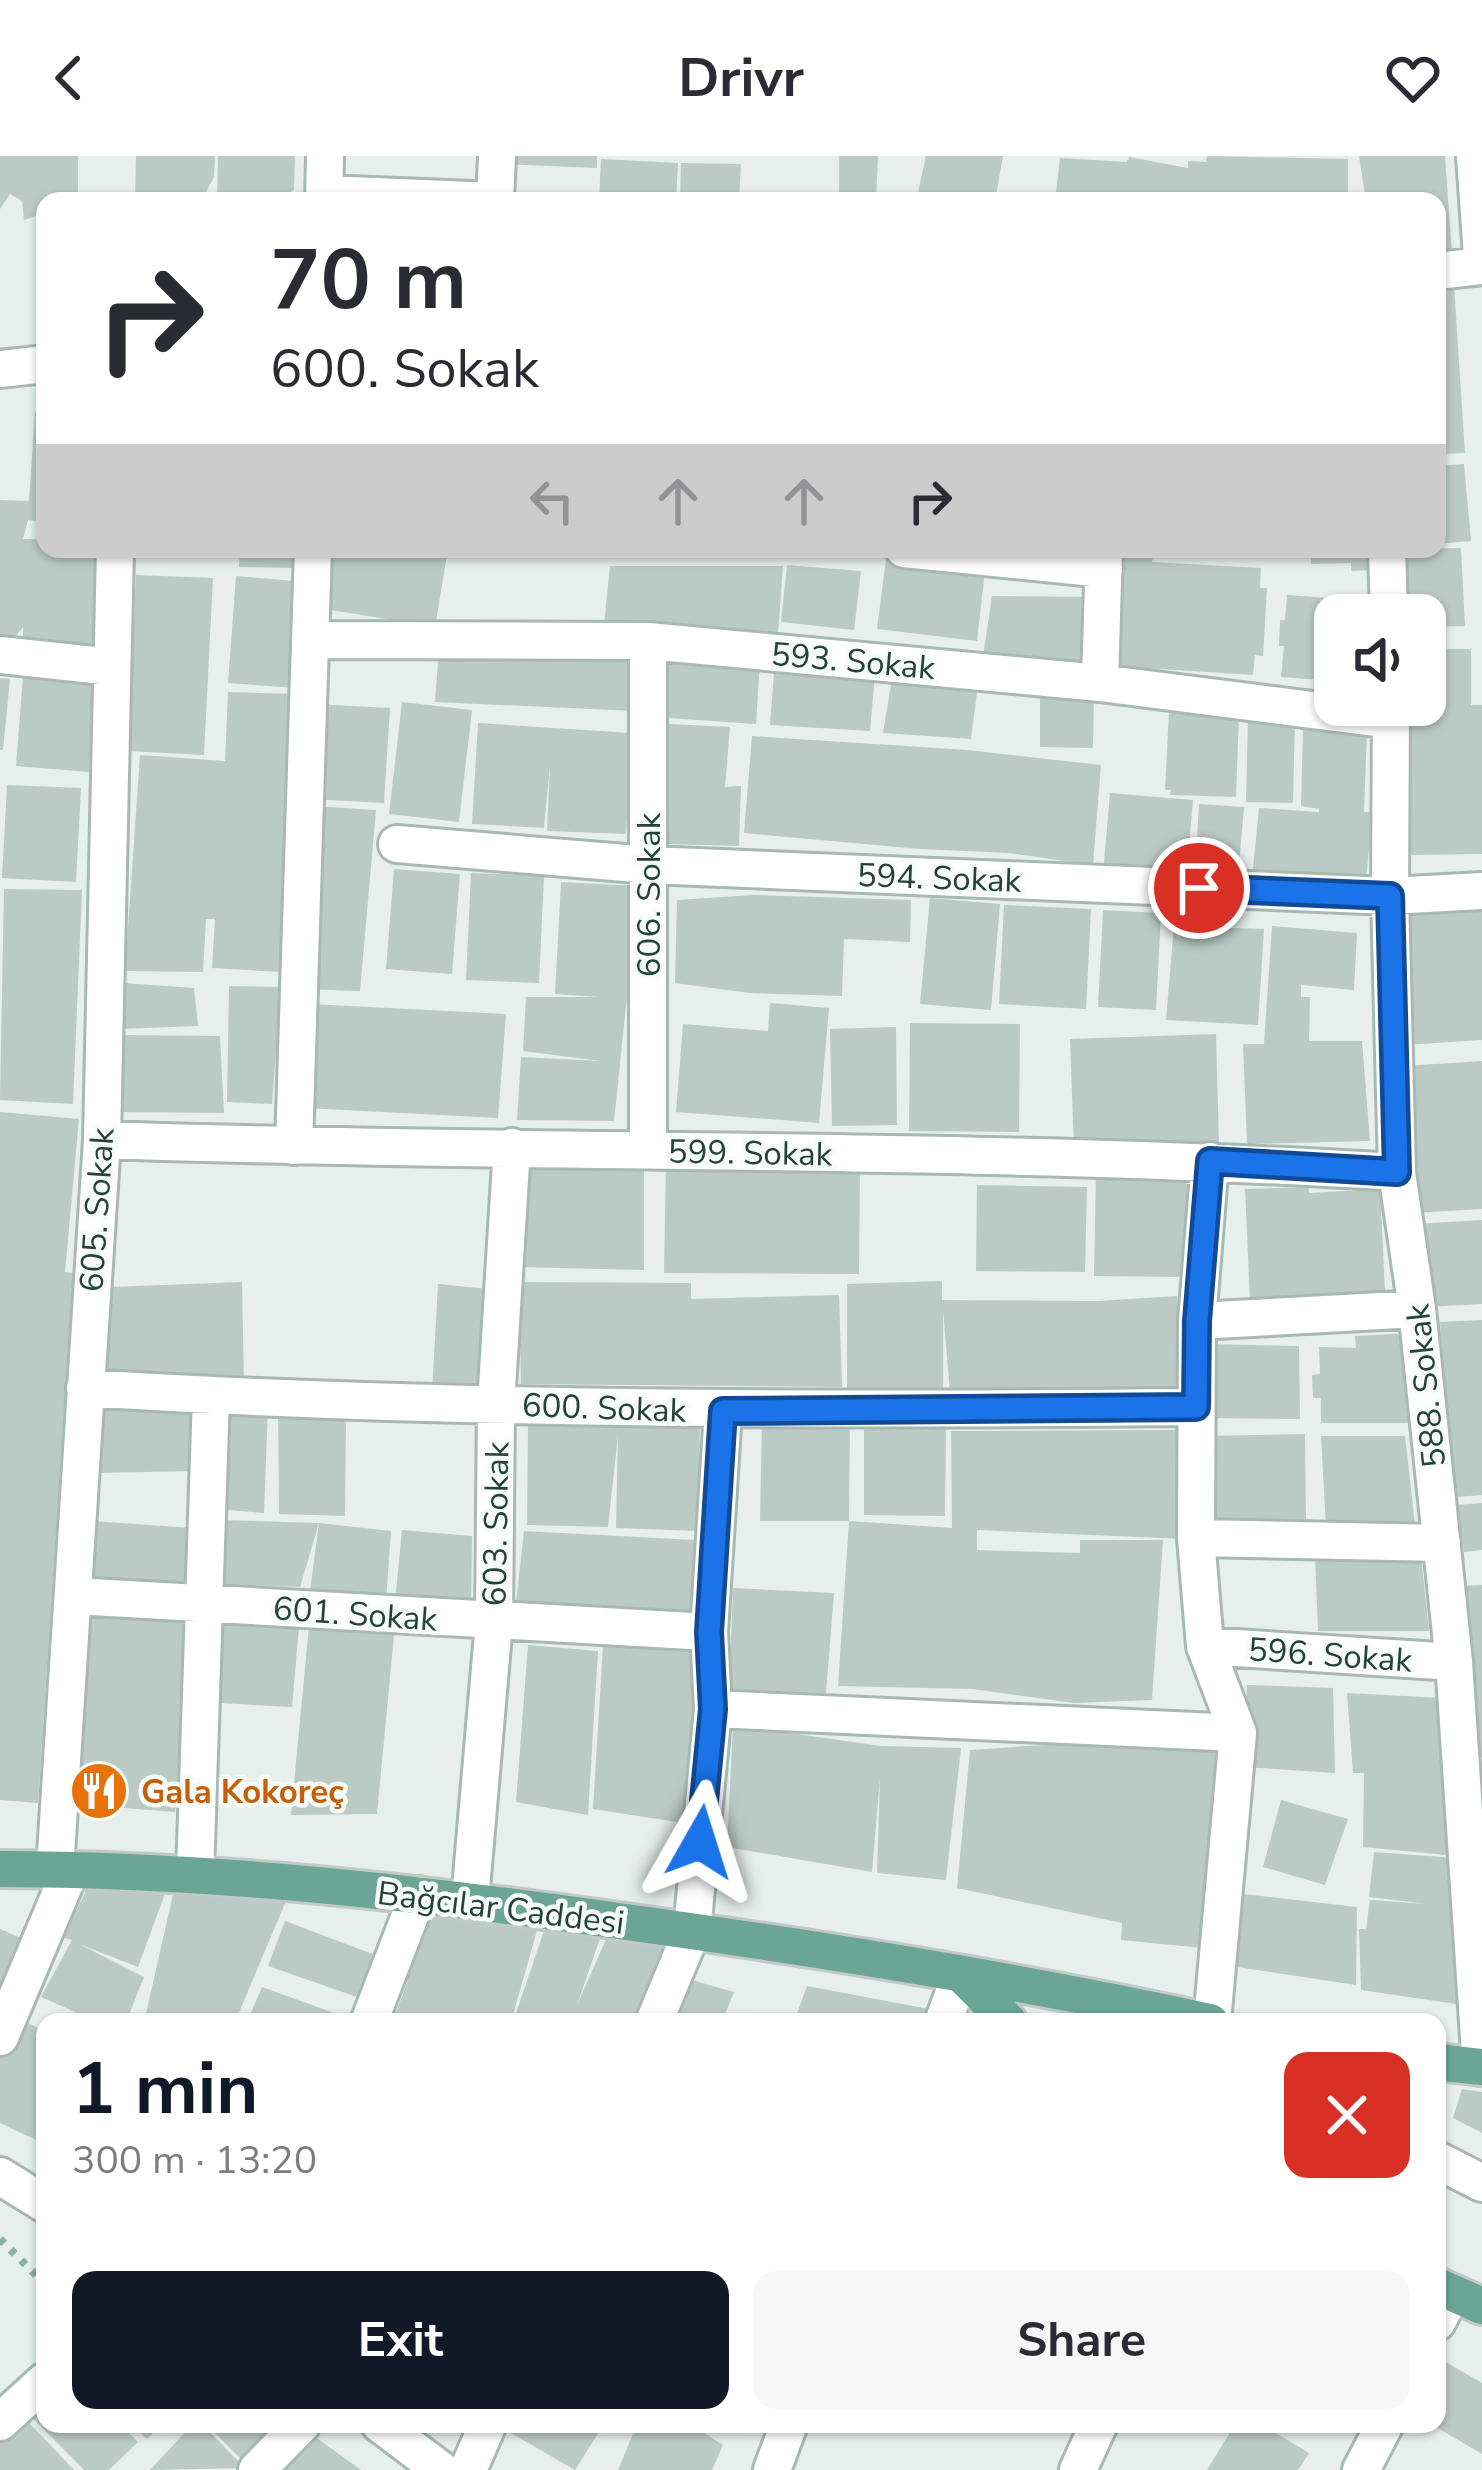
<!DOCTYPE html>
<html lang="en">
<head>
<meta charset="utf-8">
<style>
  body { margin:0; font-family:"Nunito Sans",sans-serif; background:#f7f7f7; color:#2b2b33; height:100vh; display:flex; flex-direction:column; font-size:45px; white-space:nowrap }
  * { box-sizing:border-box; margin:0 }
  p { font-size:39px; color:#7c7c81 }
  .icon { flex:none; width:66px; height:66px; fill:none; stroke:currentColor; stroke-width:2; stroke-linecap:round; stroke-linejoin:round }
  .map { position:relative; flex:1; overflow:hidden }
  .drawer { position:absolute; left:36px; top:1857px; width:1410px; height:420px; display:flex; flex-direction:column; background:#fff; border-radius:24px; box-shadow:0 3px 9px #0004 }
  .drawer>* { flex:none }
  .banner { position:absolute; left:36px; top:36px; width:1410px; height:366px; border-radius:24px; box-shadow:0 3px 9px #0004; background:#fff; color:#2b2b33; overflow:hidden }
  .controls { position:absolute; left:1314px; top:438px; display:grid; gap:24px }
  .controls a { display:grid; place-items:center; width:132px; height:132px; border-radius:24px; background:#fff; box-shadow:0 3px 9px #0004; font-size:60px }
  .pin { position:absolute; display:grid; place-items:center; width:102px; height:102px; color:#fff; margin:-51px; border:6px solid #fff; border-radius:50%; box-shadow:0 3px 12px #0007 }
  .me { position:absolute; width:132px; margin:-66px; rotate:6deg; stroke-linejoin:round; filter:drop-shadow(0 0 9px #0008) }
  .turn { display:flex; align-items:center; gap:42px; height:252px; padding:0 36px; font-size:54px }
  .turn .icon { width:156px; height:156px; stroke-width:2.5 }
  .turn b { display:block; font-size:84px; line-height:102px }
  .lanes { display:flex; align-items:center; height:114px; padding:0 36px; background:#0003; justify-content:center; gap:60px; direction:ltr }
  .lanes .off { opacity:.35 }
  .round { display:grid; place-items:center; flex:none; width:126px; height:126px; border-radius:24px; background:#f7f7f7 }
  .headline { display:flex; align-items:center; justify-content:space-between; height:204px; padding:0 36px }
  h1 { font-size:72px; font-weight:700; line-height:90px; color:#111827 }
  .button { display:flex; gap:24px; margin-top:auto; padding:24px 36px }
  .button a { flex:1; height:138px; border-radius:24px; background:#111827; color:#fff; font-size:48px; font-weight:700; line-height:138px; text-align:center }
  .button a+a { background:#f7f7f7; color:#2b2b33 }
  header { display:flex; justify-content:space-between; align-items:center; height:156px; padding:0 36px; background:#fff; font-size:54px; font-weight:700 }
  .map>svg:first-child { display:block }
</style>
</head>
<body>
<header><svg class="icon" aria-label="back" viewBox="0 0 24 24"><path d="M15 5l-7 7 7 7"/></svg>Drivr<svg class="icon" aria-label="heart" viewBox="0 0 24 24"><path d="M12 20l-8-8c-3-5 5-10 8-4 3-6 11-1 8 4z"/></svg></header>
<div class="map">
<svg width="1482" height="2314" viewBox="0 0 1482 2314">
  <rect width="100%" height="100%" fill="#e6efeb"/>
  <path fill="#bbcac4" d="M0 0H78V45H45V57L24 64 22 45 10 38 0 53Z
    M136 0H215L214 21 201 45 135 44Z
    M218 0H295L294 33 282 45H217Z
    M503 0H597V12L503 8Z
    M839 0H878L876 45H839Z
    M926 0H1003L995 45H916Z
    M1207 0 1348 3V45H1055L1060 2 1127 6 1129 1 1188 12V5L1206 6Z
    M1359 0H1445L1452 98 1437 100V45H1366Z
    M601 3 678 7 676 45H599Z
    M681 7 741 8 739 45H680Z
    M1454 129 1465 297 1437 298V130Z
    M35 255H45V366L28 364 23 383H45V393H99L98 496 23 497V471L6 492 0 489V344L29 345Z
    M1464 308 1471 385 1437 388V310Z
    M1461 392 1465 470 1425 471V459H1405L1402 393Z
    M130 393H212L211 401 130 397Z
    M240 393H297L296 412 239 411Z
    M335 393H448L435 471 325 453Z
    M1311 393H1378V414L1351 415V407L1311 408Z
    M1121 399 1153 400 1152 406 1261 412 1260 432H1267L1263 500 1255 499 1253 519 1113 510Z
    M886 403 985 415 977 485 877 473Z
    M787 409 861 415 854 474 781 466Z
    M610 410H783L778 479 604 469Z
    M136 419 213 422 204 599 128 595Z
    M236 420 306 426 296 532 228 527Z
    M1287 439 1366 445 1365 459H1335V525L1281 521 1284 490H1279L1280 464H1285Z
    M992 440 1091 441 1087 506 983 501Z
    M439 491 637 496 635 555 435 546Z
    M1425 493H1471V549H1482V698L1410 699 1405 549H1425Z
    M658 500 760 506 756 568 654 561Z
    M775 505 876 508 870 575 770 569Z
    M894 510 979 521 971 583 883 577Z
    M23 521 97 527 89 616 16 610Z
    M0 522 10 523 3 594H0Z
    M1040 534H1094L1093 592 1040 591Z
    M228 536 294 538 280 816 212 812 215 763H206L203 816 125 815 140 599 225 605Z
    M402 546 472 554 459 666 389 658Z
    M315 548 390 552 384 647 310 643Z
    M1169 555 1239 560 1236 641 1170 639 1171 634H1165Z
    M1248 560 1295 562 1293 647 1246 646Z
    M478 567 631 577 626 678 547 675 550 609 544 672 472 668Z
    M669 568 730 571 725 631 741 630 739 690 666 688Z
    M1303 573 1367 576 1364 656H1373L1365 732 1252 722 1259 652 1319 656V653L1301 650Z
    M752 580 968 594 1101 609 1093 709 1009 697 920 693 744 677Z
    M7 629 81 632 76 726 2 722Z
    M1110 637 1193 644 1186 723 1103 717Z
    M1199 648 1244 651 1238 720 1195 719Z
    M314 650 376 654 360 835 298 833Z
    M394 713 460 718 452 818 386 813Z
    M471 717 544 720 539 827 466 824Z
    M561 726 638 730 632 842 627 841 614 965 517 964 521 901 601 905 523 895 526 841H599L555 838Z
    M4 733 82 734 73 948 0 944Z
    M753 739 911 744 910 786 844 783 842 840 750 837 675 827 677 744Z
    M930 742 1000 748 991 854 920 848Z
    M1404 747 1482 753V884L1404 889Z
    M1004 749 1091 753 1086 853 999 848Z
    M1103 754 1161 757 1156 854 1098 851Z
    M1174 770 1264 773 1258 869 1166 864Z
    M1272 770 1357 777 1354 834 1301 829V841H1310L1309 885H1362L1370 985 1247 988 1243 888H1264Z
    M124 827 194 832 198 870 120 873Z
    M229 830 281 831 272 948 227 946Z
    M770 847 829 852 819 967 676 956 683 868 768 875Z
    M311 848 506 858 498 962 306 952Z
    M910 867 1020 868 1019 976 909 975Z
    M896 871 897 969 832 970 830 873Z
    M1216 878 1219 988 1074 992 1070 883Z
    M121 879 220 880 224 957 115 956Z
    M1482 905V1053L1414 1057 1405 910Z
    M0 956 79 963 65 1116 73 1117 38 1647 0 1644Z
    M644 1002V1114L517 1111V1007Z
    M666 1009 860 1011 859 1118 664 1117Z
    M1096 1016 1187 1018 1185 1121 1094 1120Z
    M977 1029 1087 1031 1085 1116 976 1115Z
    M1309 1031V1037L1380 1033 1385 1135 1250 1144 1245 1033Z
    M1482 1064V1148L1426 1151 1414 1068Z
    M942 1125V1144L1098 1145 1177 1140 1179 1239 950 1237 943 1154V1234L847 1238V1128Z
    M242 1126 244 1228 106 1220 110 1131Z
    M519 1126 691 1127V1143L839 1139 842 1231 521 1228Z
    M438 1128 488 1133 489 1239 432 1237Z
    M1482 1164V1339L1441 1342 1434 1211 1443 1210 1440 1166Z
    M1414 1177 1418 1267H1321V1242H1313L1312 1219 1320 1218 1319 1191 1356 1192 1355 1180Z
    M1206 1188 1299 1190 1300 1263 1207 1262Z
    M97 1245 193 1252V1315L96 1317Z
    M268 1251 264 1357 214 1353 217 1252Z
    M278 1252 346 1256 345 1360 279 1358Z
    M850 1263 849 1365H760L762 1268Z
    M946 1264 945 1360 864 1359V1266Z
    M700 1266 698 1375 616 1372 618 1279 608 1371 527 1369 528 1267Z
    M1177 1274 1185 1383 977 1374V1394L1080 1397V1384H1163L1152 1544 1074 1547 973 1533 838 1530 849 1365 952 1372 951 1275Z
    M1305 1278 1306 1368 1204 1371V1280Z
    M1321 1280H1405L1415 1368 1326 1371Z
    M1482 1347V1394L1464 1396 1463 1382H1457L1456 1349Z
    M219 1364 319 1367 300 1431 219 1428Z
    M91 1365 193 1372 191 1430 87 1428Z
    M319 1367 391 1375 386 1445 310 1435Z
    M402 1374 472 1380 471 1453 395 1446Z
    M524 1375 695 1384 691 1461 516 1447Z
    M1315 1400H1421L1429 1475H1318Z
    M1482 1429V1601L1477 1602 1457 1430Z
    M733 1432 834 1437 826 1537 729 1536Z
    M213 1455 300 1459 292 1551 202 1546Z
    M90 1460 200 1466 175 1656 73 1648Z
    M310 1460 395 1469 377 1658 291 1659Z
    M528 1489 598 1495 588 1659 516 1646Z
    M603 1490 697 1492 690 1668 593 1653Z
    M1247 1529 1333 1532 1335 1617 1244 1611Z
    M1347 1537 1443 1542 1456 1700 1363 1691 1364 1617H1353Z
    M733 1569 881 1590 961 1592 946 1724 877 1717 880 1622 872 1716 727 1691Z
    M1056 1588 1225 1595 1213 1793 1121 1784 1122 1767 957 1732 970 1594Z
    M1281 1644 1348 1663 1325 1729 1263 1711Z
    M1374 1696 1455 1702 1451 1752H1461L1463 1849 1361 1834 1359 1773H1366L1370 1744 1428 1748 1369 1741Z
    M96 1715 166 1735 138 1811 79 1788 144 1821 126 1866H98L41 1841 72 1784 63 1781Z
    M177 1721 291 1733 235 1866H144Z
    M1226 1736 1357 1751 1356 1829 1224 1809Z
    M427 1748 540 1764 511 1866 480 1862 479 1866H392L408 1825 400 1820Z
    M285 1765 375 1799 357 1841 268 1810Z
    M547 1766 604 1771 577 1849 611 1772 677 1794 640 1866H513Z
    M0 1773 21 1782 0 1827Z
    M688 1823 734 1836 722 1866H671Z
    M807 1830 929 1853 924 1866H794Z
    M262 1831 345 1861 343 1866H247Z
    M17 1862 45 1875V1988L0 1967V1898Z
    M1462 1933 1482 1936V1977L1453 1962Z
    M1437 2201 1482 2227V2298L1431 2268H1437Z
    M45 2246V2268H120L138 2286 109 2314H84L31 2260Z
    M18 2255 74 2314H0V2273Z
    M130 2268H161L147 2283Z
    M193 2268H202L245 2312 150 2314Z
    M206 2268H281L247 2309Z
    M509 2268H604L575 2314 506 2274Z
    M637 2268H690L723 2289 712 2314H618Z
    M1235 2268H1261L1309 2297 1298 2314H1207Z
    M314 2280 361 2314H282Z"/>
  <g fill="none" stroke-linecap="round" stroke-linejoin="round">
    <g stroke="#a8b8b2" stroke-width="42">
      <path id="minor" d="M1475 0 1482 100
        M325 38 495 45
        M324 45 325 0
        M495 45 497 0
        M1437 115 1482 110
        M0 213 45 208
        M904 393 1104 413
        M1387 393 1389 459
        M312 484 648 485 1100 527 1391 564
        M0 499 112 511
        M1100 527 1104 393
        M1391 549 1390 740 1397 1016 1417 1153 1454 1506 1481 1911
        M397 688 649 709 1390 740 1482 735
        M102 984C534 999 966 990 1397 1016
        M294 990 313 393
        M648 994V485
        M1210 1005 1197 1165 1196 1382 1205 1490 1238 1577 1212 1866
        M1197 1165 1417 1153
        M85 1232C455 1255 825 1254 1196 1251
        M1196 1382 1442 1387
        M74 1440 709 1476
        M1205 1490 1454 1506
        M713 1553 1238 1577
        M55 1713 102 984 115 393
        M195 1718 211 1240
        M470 1744 494 1466 496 1248 512 991
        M369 1866 418 1739
        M654 1866 692 1775 713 1553 709 1476 723 1255
        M943 1866 961 1818
        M0 1881 70 1715
        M1437 2004 1482 2027
        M0 2020 45 2048
        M1437 2166 1452 2137
        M0 2266 45 2225
        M380 2268 441 2314
        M257 2314 302 2268
        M468 2314 488 2268
        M772 2314 789 2268
        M1078 2314 1099 2268
        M1361 2314 1385 2268"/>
    </g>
    <g stroke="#c2cac8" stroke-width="42">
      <path id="major" d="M0 1713C210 1713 419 1737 626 1766 822 1793 1017 1824 1210 1866
        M961 1818 1009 1866
        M1437 1906 1482 1911
        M1437 2130 1482 2150"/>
    </g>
    <path stroke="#86b3a5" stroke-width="8" stroke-dasharray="6 9" stroke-linecap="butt" d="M0 2083 45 2128"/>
    <use href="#minor" stroke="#fff" stroke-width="36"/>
    <use href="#major" stroke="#6aa596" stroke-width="36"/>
  </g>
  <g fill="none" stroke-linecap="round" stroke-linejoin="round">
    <g stroke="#114b97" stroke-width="30">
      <path id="route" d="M700 1686 713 1553 709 1476 723 1255 1196 1251 1197 1165 1210 1005 1397 1016 1390 740 1199 732"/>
    </g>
    <use href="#route" stroke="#1a73e8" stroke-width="21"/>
  </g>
  <defs>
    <g id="restaurant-disc" transform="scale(3)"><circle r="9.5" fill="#e8710a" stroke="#f7fbf9"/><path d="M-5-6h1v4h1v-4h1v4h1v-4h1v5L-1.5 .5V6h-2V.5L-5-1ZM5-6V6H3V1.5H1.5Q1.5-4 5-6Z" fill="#fff"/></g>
  </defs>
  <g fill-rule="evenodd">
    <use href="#restaurant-disc" x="99" y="1635"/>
  </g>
  <g text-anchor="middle" stroke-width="9" stroke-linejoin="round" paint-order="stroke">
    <g font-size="33" fill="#24423a" stroke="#f7fbf9">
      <text transform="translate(853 504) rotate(5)" y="12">593. Sokak</text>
      <text transform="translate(939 721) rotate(2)" y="12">594. Sokak</text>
      <text transform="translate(648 739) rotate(-90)" y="12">606. Sokak</text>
      <text transform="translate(750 996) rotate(1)" y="12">599. Sokak</text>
      <text transform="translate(96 1054) rotate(-86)" y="12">605. Sokak</text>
      <text transform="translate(1425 1230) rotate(-96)" y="12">588. Sokak</text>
      <text transform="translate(604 1251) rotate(2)" y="12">600. Sokak</text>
      <text transform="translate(495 1368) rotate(-89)" y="12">603. Sokak</text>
      <text transform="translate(355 1457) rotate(4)" y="12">601. Sokak</text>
      <text transform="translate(1330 1498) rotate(4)" y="12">596. Sokak</text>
      <text transform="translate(501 1751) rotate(7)" y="12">Bağcılar Caddesi</text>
    </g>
    <g font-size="33" font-weight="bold" fill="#c56008" stroke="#f7fbf9" text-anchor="start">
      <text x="141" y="1647">Gala Kokoreç</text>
    </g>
  </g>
</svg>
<div class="controls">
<a><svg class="icon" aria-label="sound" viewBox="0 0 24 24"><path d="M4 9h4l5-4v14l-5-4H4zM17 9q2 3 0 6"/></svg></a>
</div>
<div class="pin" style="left:1199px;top:732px;background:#d93025"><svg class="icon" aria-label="arrive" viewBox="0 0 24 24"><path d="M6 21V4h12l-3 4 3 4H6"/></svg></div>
<svg class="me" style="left:700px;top:1686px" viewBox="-20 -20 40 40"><path d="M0-17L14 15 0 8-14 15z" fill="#1a73e8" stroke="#fff" stroke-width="4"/></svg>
<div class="banner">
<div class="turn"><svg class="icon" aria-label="right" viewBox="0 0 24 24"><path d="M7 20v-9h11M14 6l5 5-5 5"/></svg><div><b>70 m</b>600. Sokak</div></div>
<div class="lanes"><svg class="icon off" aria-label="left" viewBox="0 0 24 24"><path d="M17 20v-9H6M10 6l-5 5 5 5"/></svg><svg class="icon off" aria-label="ahead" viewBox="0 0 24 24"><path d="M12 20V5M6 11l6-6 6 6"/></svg><svg class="icon off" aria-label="ahead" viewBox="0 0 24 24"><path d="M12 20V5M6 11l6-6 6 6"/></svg><svg class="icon" aria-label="right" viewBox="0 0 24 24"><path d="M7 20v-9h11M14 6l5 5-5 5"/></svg></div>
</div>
<section class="drawer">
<div class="headline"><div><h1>1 min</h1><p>300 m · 13:20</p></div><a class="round" style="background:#d93025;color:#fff"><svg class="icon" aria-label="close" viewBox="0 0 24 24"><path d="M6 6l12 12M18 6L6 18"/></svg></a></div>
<div class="button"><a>Exit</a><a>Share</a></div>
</section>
</div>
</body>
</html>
